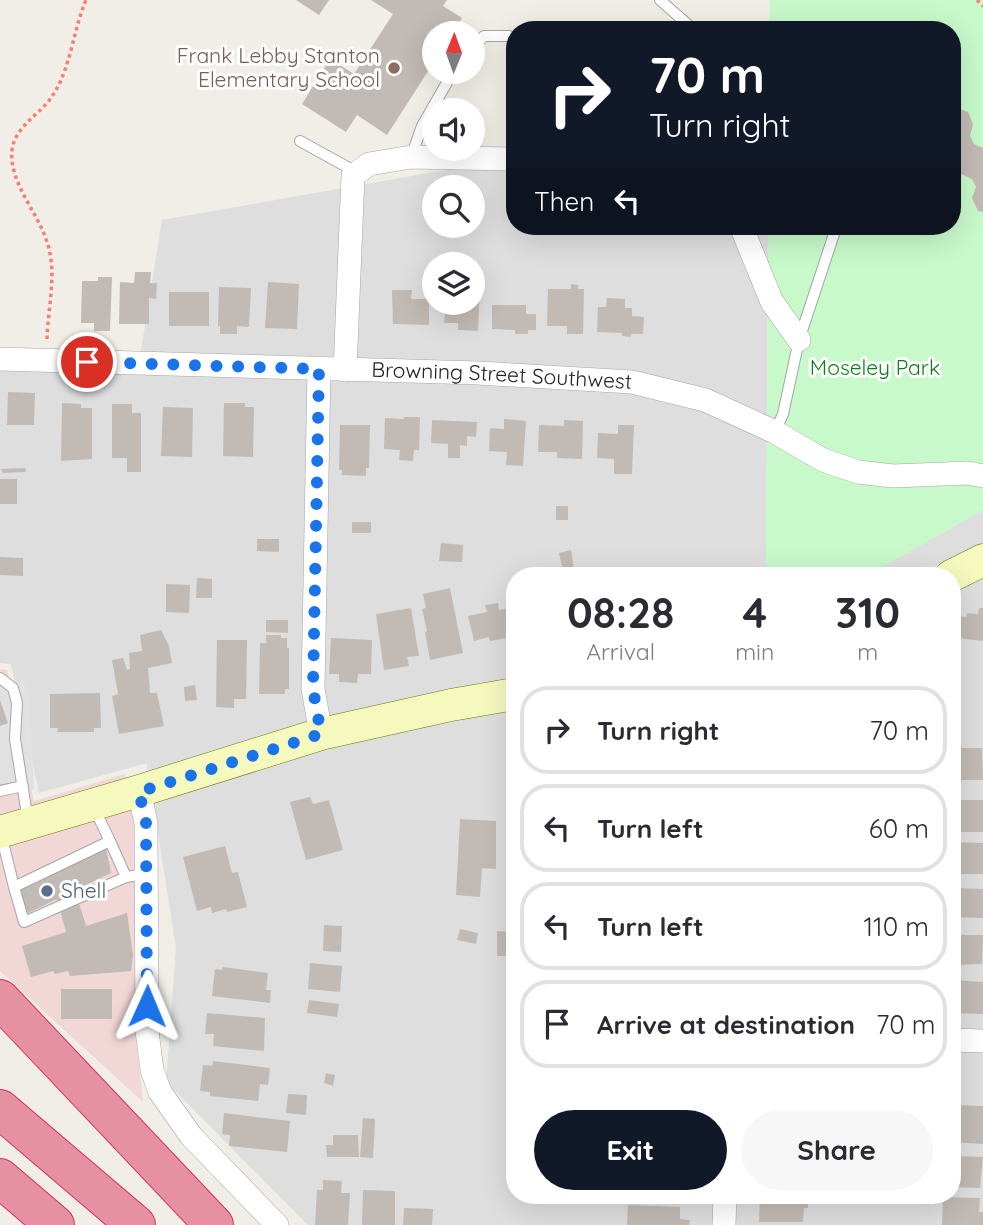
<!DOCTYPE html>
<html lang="en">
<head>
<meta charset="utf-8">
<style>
  body { margin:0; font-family:Quicksand,sans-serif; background:#f7f7f7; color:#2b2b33; height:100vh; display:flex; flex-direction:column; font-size:26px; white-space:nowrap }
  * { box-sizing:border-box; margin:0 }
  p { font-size:23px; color:#7c7c81 }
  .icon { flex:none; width:38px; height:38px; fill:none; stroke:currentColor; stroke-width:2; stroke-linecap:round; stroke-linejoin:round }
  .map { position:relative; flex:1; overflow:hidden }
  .panel { position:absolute; left:506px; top:567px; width:455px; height:637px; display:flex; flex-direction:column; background:#fff; border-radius:28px; box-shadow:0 7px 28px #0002 }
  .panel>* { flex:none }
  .top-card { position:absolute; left:506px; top:21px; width:455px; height:214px; border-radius:28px; box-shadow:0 7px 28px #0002; background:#111827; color:#fff; overflow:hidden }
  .needle { width:46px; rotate:1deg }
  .controls { position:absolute; left:422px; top:21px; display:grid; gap:14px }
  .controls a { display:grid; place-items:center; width:63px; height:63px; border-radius:50%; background:#fff; box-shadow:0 7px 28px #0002; font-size:35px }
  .pin { position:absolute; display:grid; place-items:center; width:60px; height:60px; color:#fff; margin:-30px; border:4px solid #fff; border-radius:50%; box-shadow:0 2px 7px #0007 }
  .me { position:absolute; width:77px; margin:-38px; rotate:1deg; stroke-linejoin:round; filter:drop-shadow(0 0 5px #0008) }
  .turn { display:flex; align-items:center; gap:24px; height:147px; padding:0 28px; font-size:32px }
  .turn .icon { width:91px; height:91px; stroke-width:2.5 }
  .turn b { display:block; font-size:49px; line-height:60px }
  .then { display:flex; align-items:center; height:66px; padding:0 28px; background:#0003; gap:14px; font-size:26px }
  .eta { display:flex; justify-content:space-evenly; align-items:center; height:119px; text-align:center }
  .eta b { font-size:42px; font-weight:700; line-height:49px }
  .button { display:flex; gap:14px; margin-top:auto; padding:14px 28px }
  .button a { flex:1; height:80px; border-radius:42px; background:#111827; color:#fff; font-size:28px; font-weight:700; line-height:80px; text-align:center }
  .button a+a { background:#f7f7f7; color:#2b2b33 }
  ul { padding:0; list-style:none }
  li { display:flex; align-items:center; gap:21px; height:88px; margin:0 14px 10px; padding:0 14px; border:4px solid #e1e1e2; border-radius:28px }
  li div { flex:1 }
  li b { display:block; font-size:26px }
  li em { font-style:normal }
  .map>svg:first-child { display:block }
</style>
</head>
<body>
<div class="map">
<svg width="983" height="1225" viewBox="0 0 983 1225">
  <rect width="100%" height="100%" fill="#f1eee7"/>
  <path fill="#dfdede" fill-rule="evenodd" d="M514 158V226H768L766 576H514V1195H952V576H866L983 510V1225H308L166 1082 176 948 147 763 39 793 11 664 0 663V367L138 369 162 220ZM434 187H472V226H434ZM434 264H472V303H434Z"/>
  <path fill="#f1d8d7" d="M0 669 7 670 34 801 125 774 136 821 139 929 135 1032 143 1102 0 971Z"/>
  <path fill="#c7f9ca" d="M770 0H983V510L866 576H766L768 226H952V30H769Z"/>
  <path fill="#e1e1e1" d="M28 680 34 789 0 798V689Z"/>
  <path fill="#c2bab4" d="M296 0H329L319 15Z
    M371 0H447L443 6 462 18 452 33H434V62L387 135 357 115 346 132 302 104 330 59 354 74 393 14Z
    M955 107 968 112 973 124 970 136 974 144 983 148V212L978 211 972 198 976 187 972 179 961 174 955 162 959 151 955 143 952 141V108Z
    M135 272H151L150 283H157L156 299 149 298V324H119L120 282 134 283Z
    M98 277H112L110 331H94V323H81L82 281H98Z
    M268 282 299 284 297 329 265 328Z
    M571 284 578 285V289H584L583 334H567V326H547L548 289H571Z
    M219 287 251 288 249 327 237 326V334H220V326H218Z
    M472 289H480L478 331 458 330V323H444L446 303H472Z
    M392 290H412L411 299H429V325L393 324Z
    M169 292H209V326H169Z
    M607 298 625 299V308H632V316L644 317 643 334H631V337L622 336V333L597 332 598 307H606Z
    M492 305H526V314H536V330H528V334H515V330L492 329Z
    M8 392 35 393 34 425H7Z
    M62 403 81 404V408H92V459L61 461Z
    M224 403H245V407H254L253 457 223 456Z
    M112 404H132V413H141V472H127V458H112Z
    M163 407 193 408 192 457 161 456Z
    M404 417H420L419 450H414L413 461 399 460 400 450 384 449 385 418 404 419Z
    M504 419 526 421 523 466 506 465 507 452 489 451 490 428 504 429Z
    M432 420 477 422 476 437 467 436V446L460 445V458H448V444L431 443Z
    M564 420 583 421 582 459 557 458V452H538L539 425 564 426Z
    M340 425H370L369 468H366V476L342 475V470H339Z
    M618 425H634L632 474H614V459L597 458 598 433 618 434Z
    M25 468 26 472 3 473 1 469Z
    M0 479H17V504H0Z
    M556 506H568V520H556Z
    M352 522H371V533H352Z
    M257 539H279V552L257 551Z
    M441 543 463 545 462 562 439 561Z
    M571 550 574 569 563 571 559 553Z
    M0 557 23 558V576L0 575Z
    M197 578 212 579V598H196Z
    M166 584 190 585 189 613 166 612Z
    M450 588 463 653 430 660 425 632 427 631 422 609 426 608 423 594Z
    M498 603 499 610 507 609 513 634 506 635V638L490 641 489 637 474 641 468 616 487 612 485 605Z
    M411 608 419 656 407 657 409 666 384 670 376 614Z
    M979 608H983V641L957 638 958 628H953L954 616 967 617V613L978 614Z
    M266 620H288V633L266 632Z
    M161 630 169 646 172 663 148 668 150 693H157L164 726 119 734 112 696 118 694 112 660 123 658 127 670 130 669 129 653 142 651 140 635Z
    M266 635H281V638H287V648H289V689H285V694H259L260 643H266Z
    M331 638 372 640 371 674H358L357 683 339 682V674H329Z
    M217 640H247L246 699H234V708L216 707Z
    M195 685 197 700 185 701 184 687Z
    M100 693 101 728H94V732H57L58 728H50V694Z
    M0 700 8 723 0 726Z
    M952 748H982L983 780H952Z
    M310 797 313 804 329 800 343 850 306 860 290 802Z
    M952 800H983V832H952Z
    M460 819 496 821V869L482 868 480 897 456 895Z
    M952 842 983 843V874H959L958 879H952Z
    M225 846 232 873 238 872 247 907 227 912 226 909 212 913 211 907 197 911 183 857Z
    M106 848 111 873 75 890 86 926 127 913 133 955 131 971 70 976 68 971 55 974 53 971 31 977 22 946 66 932 57 899 28 913 17 891Z
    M952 888 983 889V918L952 917Z
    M324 925 342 926 341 952 323 951Z
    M460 929 478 933 476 944 457 940Z
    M497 931 514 932V956H497Z
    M952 935H983L982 964 952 965Z
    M310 963 342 966 340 992 308 989Z
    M223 967 268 973 266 990H271L270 1003 212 996 215 969 222 970Z
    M952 980 983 982V1014L952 1013Z
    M61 989H112V1019H61Z
    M309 1000 339 1004 337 1017 307 1013Z
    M207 1013 265 1018 264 1051 213 1046 214 1034H205Z
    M213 1061 270 1068 268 1085 260 1084 258 1101 210 1096V1092L200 1091 203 1065 212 1066Z
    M326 1073 335 1075 333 1086 324 1083Z
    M288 1094 307 1095 306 1115 286 1113Z
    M955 1105 983 1106V1144L952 1142V1113H954Z
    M224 1113 290 1121 287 1152 229 1146 230 1135 222 1134Z
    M363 1118 375 1119 373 1158 360 1157Z
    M333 1135H358L359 1157H327L326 1145H333Z
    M952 1156 983 1157 980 1188 952 1187Z
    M323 1180 342 1181 341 1193H350L348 1225H315L317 1190H323Z
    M363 1190 395 1191V1225H362Z
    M626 1195H667V1198H626Z
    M760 1195H801V1202H808V1208H804L803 1222H759Z
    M943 1197 980 1198 979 1212H983V1225H942Z
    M628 1205 680 1207V1219L690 1220 689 1225H627Z
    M404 1208 433 1209 432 1225H403Z"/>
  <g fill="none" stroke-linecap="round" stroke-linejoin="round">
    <g stroke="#a5a5a5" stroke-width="12">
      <path id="service" d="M660 0 694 30
        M472 49 484 36H509L514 39
        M300 141 358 173
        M411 157 422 126 453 72
        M775 432 783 414 799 340 834 234V226
        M0 678 13 688 17 703 15 739 28 821
        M0 791 23 786
        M1 834 14 887 110 841 93 806
        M110 841 126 877
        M14 887 24 922 126 877 147 874"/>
    </g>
    <g stroke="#a5a5a5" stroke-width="24">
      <g id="minor">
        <path d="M741 226 772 302 799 340"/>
        <path id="s1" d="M0 359 478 373 632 382 705 400 775 432 823 460 858 472 893 476 968 473 983 476"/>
        <path d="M319 369 313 689 321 734"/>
        <path d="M345 370 353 176 369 164 411 157 514 159"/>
        <path d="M139 791 146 823 147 1031 152 1070 160 1092 191 1136 277 1225"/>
        <path d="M952 1040 983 1041"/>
        <path d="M724 1225 725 1195"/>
      </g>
    </g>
    <g stroke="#6d7807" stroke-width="33">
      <path id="secondary" d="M951 576 983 560
        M0 832 139 791 321 734 451 705 514 694"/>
    </g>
    <g stroke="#d82b68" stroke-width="40">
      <path id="motorway" d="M0 999 214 1225
        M0 1109 136 1225
        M0 1178 55 1225"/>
    </g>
    <path stroke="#f77f72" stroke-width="3.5" stroke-dasharray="3.5 3.5" stroke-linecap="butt" d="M977 0 983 6
      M47 339C48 306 58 271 46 239 36 210 9 182 12 150 15 126 41 114 53 95 71 67 73 31 86 0"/>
    <use href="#service" stroke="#fff" stroke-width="10"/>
    <use href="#minor" stroke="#fff" stroke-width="23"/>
    <use href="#secondary" stroke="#f6f9be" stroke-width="32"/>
    <use href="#motorway" stroke="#e691a2" stroke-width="38"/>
  </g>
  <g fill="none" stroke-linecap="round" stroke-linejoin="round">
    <path stroke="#1a73e8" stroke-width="12" stroke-dasharray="0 21.6" d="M87 362 319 369 313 689 321 734 139 792 146 822 147 1006"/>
  </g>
  <circle fill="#8d6e63" stroke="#fff" stroke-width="2.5" cx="394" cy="68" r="7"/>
  <circle fill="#5c6f8a" stroke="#fff" stroke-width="2.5" cx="47" cy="891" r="7"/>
  <g text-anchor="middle" stroke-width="6" stroke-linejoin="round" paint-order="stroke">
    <g font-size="21" fill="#785e54" stroke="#fff" text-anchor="end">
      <text x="380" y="63">Frank Lebby Stanton<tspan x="380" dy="24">Elementary School</tspan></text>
    </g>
    <g font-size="21" fill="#0e7f16" stroke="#fff">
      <text x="875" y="375">Moseley Park</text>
    </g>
    <g font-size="21" fill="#212121" stroke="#fff">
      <text dy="7" stroke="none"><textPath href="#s1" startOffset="502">Browning Street Southwest</textPath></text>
    </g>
    <g font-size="21" fill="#4e5e75" stroke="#fff" text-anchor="start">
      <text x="61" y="898">Shell</text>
    </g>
  </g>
</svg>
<div class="controls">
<a><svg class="needle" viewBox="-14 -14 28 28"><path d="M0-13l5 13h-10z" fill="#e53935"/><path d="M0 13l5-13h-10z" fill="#7c7c81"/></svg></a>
<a><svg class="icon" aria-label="sound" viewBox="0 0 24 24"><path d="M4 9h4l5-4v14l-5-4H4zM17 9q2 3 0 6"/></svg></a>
<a><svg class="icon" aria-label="search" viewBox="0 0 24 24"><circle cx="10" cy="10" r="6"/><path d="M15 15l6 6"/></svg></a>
<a><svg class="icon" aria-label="layers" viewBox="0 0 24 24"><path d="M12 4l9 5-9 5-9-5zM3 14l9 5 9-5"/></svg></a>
</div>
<div class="pin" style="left:87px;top:362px;background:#d93025"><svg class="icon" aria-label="arrive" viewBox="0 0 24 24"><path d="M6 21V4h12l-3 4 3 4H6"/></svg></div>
<svg class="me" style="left:147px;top:1006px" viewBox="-20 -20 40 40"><path d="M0-17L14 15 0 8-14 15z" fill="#1a73e8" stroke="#fff" stroke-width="4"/></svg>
<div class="top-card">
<div class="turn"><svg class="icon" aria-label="right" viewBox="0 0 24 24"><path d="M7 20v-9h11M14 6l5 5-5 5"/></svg><div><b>70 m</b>Turn right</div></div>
<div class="then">Then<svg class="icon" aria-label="left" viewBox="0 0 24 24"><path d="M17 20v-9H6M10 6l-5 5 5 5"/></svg></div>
</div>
<section class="panel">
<div class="eta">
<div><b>08:28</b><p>Arrival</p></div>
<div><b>4</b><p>min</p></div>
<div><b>310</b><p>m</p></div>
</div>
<ul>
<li><svg class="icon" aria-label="right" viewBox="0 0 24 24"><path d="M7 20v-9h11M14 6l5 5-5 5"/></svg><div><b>Turn right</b></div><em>70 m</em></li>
<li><svg class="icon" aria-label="left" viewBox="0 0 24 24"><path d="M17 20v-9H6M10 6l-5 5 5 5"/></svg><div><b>Turn left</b></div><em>60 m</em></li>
<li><svg class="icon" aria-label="left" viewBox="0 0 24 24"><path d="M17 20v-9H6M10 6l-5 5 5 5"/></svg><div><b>Turn left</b></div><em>110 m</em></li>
<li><svg class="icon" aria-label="arrive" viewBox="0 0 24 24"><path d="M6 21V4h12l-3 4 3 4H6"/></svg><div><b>Arrive at destination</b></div><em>70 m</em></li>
</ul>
<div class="button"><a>Exit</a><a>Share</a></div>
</section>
</div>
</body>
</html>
